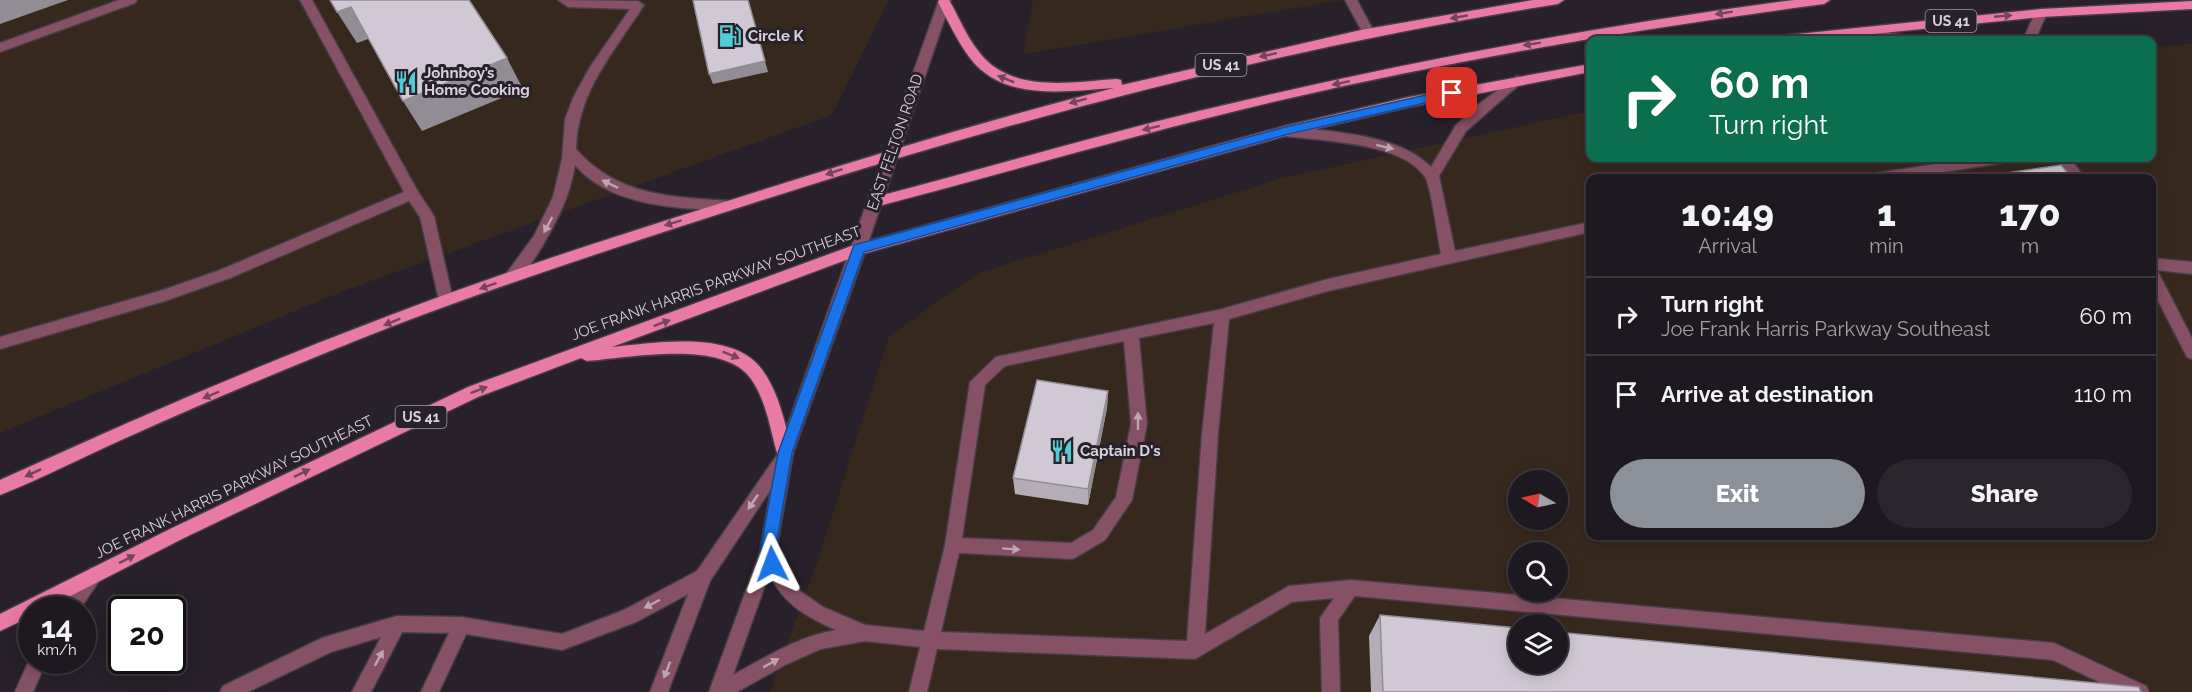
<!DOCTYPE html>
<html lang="en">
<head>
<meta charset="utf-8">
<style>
  body { margin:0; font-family:Raleway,sans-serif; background:#2b262d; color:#f1f3f6; height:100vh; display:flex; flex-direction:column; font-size:22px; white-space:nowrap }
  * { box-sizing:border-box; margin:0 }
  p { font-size:20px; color:#a1a0a5 }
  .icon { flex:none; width:33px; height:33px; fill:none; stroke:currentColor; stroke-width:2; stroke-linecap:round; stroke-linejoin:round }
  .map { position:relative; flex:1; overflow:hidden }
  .drawer { position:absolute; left:1586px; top:174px; width:570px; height:366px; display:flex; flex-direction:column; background:#1e1920; border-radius:12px; box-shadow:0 3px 15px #0003,0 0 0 2px #3c383e }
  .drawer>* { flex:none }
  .banner { position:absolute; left:1586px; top:36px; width:570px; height:126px; border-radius:12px; box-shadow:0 3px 15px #0003,0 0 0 2px #3c383e; background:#0b6e4f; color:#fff; overflow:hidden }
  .needle { width:39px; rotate:279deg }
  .fabs { position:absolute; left:1508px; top:470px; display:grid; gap:12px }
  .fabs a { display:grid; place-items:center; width:60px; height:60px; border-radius:50%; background:#1e1920; box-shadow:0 3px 15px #0003,0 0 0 2px #3c383e; font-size:30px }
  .speed { position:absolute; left:18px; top:596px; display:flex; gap:12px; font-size:30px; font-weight:700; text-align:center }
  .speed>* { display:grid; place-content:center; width:78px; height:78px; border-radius:50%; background:#1e1920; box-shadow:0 3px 15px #0003,0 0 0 2px #3c383e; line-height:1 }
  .speed small { font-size:15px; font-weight:400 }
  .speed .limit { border:3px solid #111; border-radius:9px; background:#fff; color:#111 }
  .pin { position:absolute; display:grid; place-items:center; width:51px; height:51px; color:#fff; margin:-26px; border-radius:12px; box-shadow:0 3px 9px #0006 }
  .me { position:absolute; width:66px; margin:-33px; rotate:357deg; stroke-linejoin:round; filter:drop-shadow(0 0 4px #0008) }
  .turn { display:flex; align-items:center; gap:21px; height:126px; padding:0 24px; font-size:27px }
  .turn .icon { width:78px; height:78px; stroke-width:2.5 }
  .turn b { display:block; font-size:42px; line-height:51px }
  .eta { display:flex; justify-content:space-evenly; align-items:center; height:102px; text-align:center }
  .eta b { font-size:36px; font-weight:800; line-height:42px }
  .action { display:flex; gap:12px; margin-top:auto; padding:12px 24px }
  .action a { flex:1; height:69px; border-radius:36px; background:#8c9099; color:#fff; font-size:24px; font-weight:800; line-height:69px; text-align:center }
  .action a+a { background:#2b262d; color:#f1f3f6 }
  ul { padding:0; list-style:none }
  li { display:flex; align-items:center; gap:18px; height:78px; padding:0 24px; border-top:2px solid #3c383e }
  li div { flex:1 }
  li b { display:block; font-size:22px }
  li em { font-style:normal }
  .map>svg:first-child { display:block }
</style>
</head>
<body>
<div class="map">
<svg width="2192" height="692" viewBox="0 0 2192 692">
  <rect width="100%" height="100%" fill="#28212b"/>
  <path fill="#37281d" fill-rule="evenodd" d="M0 0H889L832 115 346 290 0 433Z
    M1033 0H1344L1023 54Z
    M2192 44V692H770L818 560 889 336 979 273 1282 178 1590 111V158H2151V47ZM1590 178H2151V536H1590ZM1518 480H1557V519H1518ZM1518 552H1557V591H1518ZM1518 624H1557V663H1518Z"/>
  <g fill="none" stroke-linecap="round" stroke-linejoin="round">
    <g stroke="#443d47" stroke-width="3">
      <path id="minor" d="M119 0H137L135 3 0 52V43Z
        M300 0H312L417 190 434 216 453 300 451 304H441L439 300 420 217 409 201 230 278 165 301 0 349V337L163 290 220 270 404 192Z
        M558 0 638 1 644 5C615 51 577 92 576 149 617 196 671 197 729 201L736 206 729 211C678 208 611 207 575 165 573 175 571 186 567 196 561 214 530 274 514 282 510 284 509 283 505 282L503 278 534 236 553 197 562 159 565 119 573 98 590 67 630 9 568 7Z
        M939 0H951L866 249 793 453 776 552 791 580 800 591 823 607 865 625 924 631 945 545 970 382 996 357 1222 309 1328 279 1441 254C1438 240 1431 186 1425 177 1402 142 1322 141 1285 136L1278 131 1280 128 1285 126C1330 132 1397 133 1431 167L1456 125 1476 106 1517 76 1521 77 1523 80 1521 83 1466 131 1439 176 1455 251 1590 222V232L1328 291 1229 319 1218 434 1205 634 1289 586 1351 580 2054 643 2146 686 2149 692H2120L2053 660 1355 596 1338 620 1340 692H1322L1320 618 1334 598 1292 602 1195 659 937 649 927 692H909L920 647 865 641 821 649 785 665 737 692H709L760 552 771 489 710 581 668 692H650L688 594 636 622 562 650 466 634 439 692H421L449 633 402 632 371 692H352L381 637 331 652 248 692H220L223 686 322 638 397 616 461 617 562 634 624 610 697 571 777 455ZM1214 323 1202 434 1187 641 941 632 959 553 1073 559 1105 540 1132 500 1147 424 1139 338ZM1124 341 1131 424 1116 497 1093 530 1071 543 962 538 985 385 1005 366ZM769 574C784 604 806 617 836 630 799 636 766 657 733 675Z
        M1345 0H1357L1375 34 1373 37H1365Z
        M2041 9 2047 13 2035 40H2023L2035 13Z
        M1862 27 1904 36 1910 40H1887L1858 34 1856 31Z
        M1974 158H2009L2002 163 1905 178H1870L1877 173Z
        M2057 158H2070L2085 178H2072Z
        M2151 258 2192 262V274L2157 270 2192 338V359L2187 357 2151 287Z
        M95 567 101 569 103 575 80 609H61L89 569Z
        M32 654V660H47L33 692H15Z"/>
    </g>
    <g stroke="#443d47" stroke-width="3">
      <path id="major" d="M939 0H949C959 17 966 36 979 52 1011 94 1071 82 1117 79L1121 80 1122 85 1361 30 1533 0H1564L1558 4C1280 48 1012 120 744 206 626 244 509 282 393 326 304 361 215 398 128 437 85 456 43 478 0 495V480C126 423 253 367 383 318 492 276 603 240 715 205 847 163 979 122 1114 88 1066 91 1003 102 970 58 957 41 948 21 938 2Z
        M1794 0H1830L1824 4C1643 28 1464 58 1286 99 1148 131 1012 171 875 207L868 202 875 197C983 169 1091 137 1199 111 1396 64 1594 26 1794 0Z
        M2192 1V9L2041 17 1813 40H1772L1778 36 2041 9Z
        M1590 64V72L1409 107 1285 136 862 254 612 347C656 343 735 329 763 371 780 395 785 425 793 453L791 458 785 460 779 458 777 453C770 428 766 400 751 379 723 339 630 358 587 361L581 358 478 397 184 538 45 609H32V616L0 631V614L172 528 468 387 854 245 1285 126 1409 97Z"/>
    </g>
    <use href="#minor" fill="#865164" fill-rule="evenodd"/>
    <use href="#major" fill="#e87aa4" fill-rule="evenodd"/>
  </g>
  <path fill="#b4acb7" d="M1108 391 1107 408 1088 505 1015 494 1013 478Z
    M1380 615 2141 692H1371L1369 636Z"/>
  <path fill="#928c95" d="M0 0H68L0 24Z
    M748 0 768 72 713 84 709 74Z
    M351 7 371 38 357 43 337 12Z
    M507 58 523 89 422 131 403 101Z
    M1108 391 1107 408 1088 505V489Z"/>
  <path fill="#d1c8d5" stroke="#928c95" stroke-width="1.5" d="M330 0H469L507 58 403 101 351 7 337 12Z
    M693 0H748L765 61 709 74Z
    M2061 165 2072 178H1972Z
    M1037 380 1108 391 1088 489 1013 478Z
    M1380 615 1518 628V663H1557V632L2139 687 2141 692H1383Z"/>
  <defs><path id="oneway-solid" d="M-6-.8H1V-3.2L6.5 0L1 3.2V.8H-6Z" transform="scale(1.5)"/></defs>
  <g fill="#75455b">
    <use href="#oneway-solid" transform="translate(1724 13) rotate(171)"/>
    <use href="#oneway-solid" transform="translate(2003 16) rotate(-5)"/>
    <use href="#oneway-solid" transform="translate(1459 17) rotate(170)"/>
    <use href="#oneway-solid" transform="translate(1532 44) rotate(171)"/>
    <use href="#oneway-solid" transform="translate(1268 55) rotate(168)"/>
    <use href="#oneway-solid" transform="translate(1006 79) rotate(-158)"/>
    <use href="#oneway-solid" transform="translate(1341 83) rotate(168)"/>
    <use href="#oneway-solid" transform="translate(1078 101) rotate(165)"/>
    <use href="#oneway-solid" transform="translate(1151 128) rotate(166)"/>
    <use href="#oneway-solid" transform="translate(834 172) rotate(162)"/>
    <use href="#oneway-solid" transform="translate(673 223) rotate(163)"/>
    <use href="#oneway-solid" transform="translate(488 286) rotate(161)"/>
    <use href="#oneway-solid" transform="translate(392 322) rotate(158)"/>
    <use href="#oneway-solid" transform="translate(662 323) rotate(-20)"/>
    <use href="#oneway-solid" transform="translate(731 355) rotate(22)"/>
    <use href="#oneway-solid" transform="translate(479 390) rotate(-21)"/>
    <use href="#oneway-solid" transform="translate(211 395) rotate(157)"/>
    <use href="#oneway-solid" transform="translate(33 473) rotate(155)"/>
    <use href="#oneway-solid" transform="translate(302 473) rotate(-26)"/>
    <use href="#oneway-solid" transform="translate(127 559) rotate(-27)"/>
  </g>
  <g fill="#bba6b1">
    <use href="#oneway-solid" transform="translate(1385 147) rotate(14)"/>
    <use href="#oneway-solid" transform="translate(610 184) rotate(-154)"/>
    <use href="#oneway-solid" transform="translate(548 225) rotate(118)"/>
    <use href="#oneway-solid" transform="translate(1138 421) rotate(-90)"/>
    <use href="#oneway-solid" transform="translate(753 502) rotate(124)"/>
    <use href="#oneway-solid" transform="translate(1011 549) rotate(4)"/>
    <use href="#oneway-solid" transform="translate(652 604) rotate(152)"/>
    <use href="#oneway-solid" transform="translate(379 658) rotate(-62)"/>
    <use href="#oneway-solid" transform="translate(771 663) rotate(-29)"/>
    <use href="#oneway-solid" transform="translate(667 670) rotate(111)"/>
  </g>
  <path fill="#1a73e8" stroke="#114b97" stroke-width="1.5" d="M1452 89 1456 91V96L1285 135 864 252 792 453 775 552 780 564 778 569 772 571 767 569 760 552 778 453 854 245 1285 127Z"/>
  <defs>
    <g id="fuel-bare" transform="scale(1.8)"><path d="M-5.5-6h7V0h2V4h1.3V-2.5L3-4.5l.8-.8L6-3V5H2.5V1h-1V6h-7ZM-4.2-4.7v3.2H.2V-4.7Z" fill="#51ccd2" stroke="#28212b" stroke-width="2.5" paint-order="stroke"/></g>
    <g id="restaurant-bare" transform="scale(1.8)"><path d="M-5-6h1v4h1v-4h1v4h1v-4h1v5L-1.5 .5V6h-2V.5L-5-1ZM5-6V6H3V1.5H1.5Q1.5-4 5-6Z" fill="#51ccd2" stroke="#28212b" stroke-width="2.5" paint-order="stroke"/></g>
  </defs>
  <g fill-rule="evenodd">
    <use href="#fuel-bare" x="730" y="36"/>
    <use href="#restaurant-bare" x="406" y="82"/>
    <use href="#restaurant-bare" x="1062" y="451"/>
  </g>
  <g text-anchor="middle" stroke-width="6" stroke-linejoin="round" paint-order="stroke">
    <g fill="#28212b" stroke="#a39ea6" stroke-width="1.5">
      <rect x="1925.5" y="10" width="51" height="22" rx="4.5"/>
      <rect x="1195.5" y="54" width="51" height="22" rx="4.5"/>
      <rect x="395.5" y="406" width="51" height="22" rx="4.5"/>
    </g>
    <g font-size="14" font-weight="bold" fill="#d8d3da">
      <text x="1951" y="26">US 41</text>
      <text x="1221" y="70">US 41</text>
      <text x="421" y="422">US 41</text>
    </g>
    <g font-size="15" font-weight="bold" fill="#d8d3da" stroke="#28212b" text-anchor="start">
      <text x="748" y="41">Circle K</text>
      <text x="424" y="78">Johnboy’s<tspan x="424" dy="17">Home Cooking</tspan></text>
      <text x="1080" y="456">Captain D's</text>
    </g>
    <g font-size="15" fill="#d8d3da" stroke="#28212b">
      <text transform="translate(895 142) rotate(-71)" y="5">EAST FELTON ROAD</text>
      <text transform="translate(716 283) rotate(-20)" y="5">JOE FRANK HARRIS PARKWAY SOUTHEAST</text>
      <text transform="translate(234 487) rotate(-26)" y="5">JOE FRANK HARRIS PARKWAY SOUTHEAST</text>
    </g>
  </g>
</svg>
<div class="fabs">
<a><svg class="needle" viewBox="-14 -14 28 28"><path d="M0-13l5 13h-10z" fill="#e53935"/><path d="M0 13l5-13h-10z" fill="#a1a0a5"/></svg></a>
<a><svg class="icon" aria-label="search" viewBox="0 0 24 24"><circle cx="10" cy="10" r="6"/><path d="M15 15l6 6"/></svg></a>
<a><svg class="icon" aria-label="layers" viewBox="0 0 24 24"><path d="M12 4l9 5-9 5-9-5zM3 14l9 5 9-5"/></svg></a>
</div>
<div class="speed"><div>14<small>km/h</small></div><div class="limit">20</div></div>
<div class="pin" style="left:1452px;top:93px;background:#d93025"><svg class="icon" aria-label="arrive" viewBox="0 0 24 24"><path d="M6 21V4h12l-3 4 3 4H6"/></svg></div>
<svg class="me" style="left:772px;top:564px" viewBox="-20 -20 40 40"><path d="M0-17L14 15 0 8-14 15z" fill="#1a73e8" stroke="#fff" stroke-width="4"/></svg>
<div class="banner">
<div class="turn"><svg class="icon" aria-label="right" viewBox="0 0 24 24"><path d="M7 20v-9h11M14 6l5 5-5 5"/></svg><div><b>60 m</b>Turn right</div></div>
</div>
<section class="drawer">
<div class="eta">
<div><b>10:49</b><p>Arrival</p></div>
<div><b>1</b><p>min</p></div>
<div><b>170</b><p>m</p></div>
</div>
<ul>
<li><svg class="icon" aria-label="right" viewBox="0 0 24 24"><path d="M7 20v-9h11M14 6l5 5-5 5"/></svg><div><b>Turn right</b><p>Joe Frank Harris Parkway Southeast</p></div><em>60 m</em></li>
<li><svg class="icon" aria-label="arrive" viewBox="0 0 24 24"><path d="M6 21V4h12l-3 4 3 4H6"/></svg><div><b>Arrive at destination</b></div><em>110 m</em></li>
</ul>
<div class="action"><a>Exit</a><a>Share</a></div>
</section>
</div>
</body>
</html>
